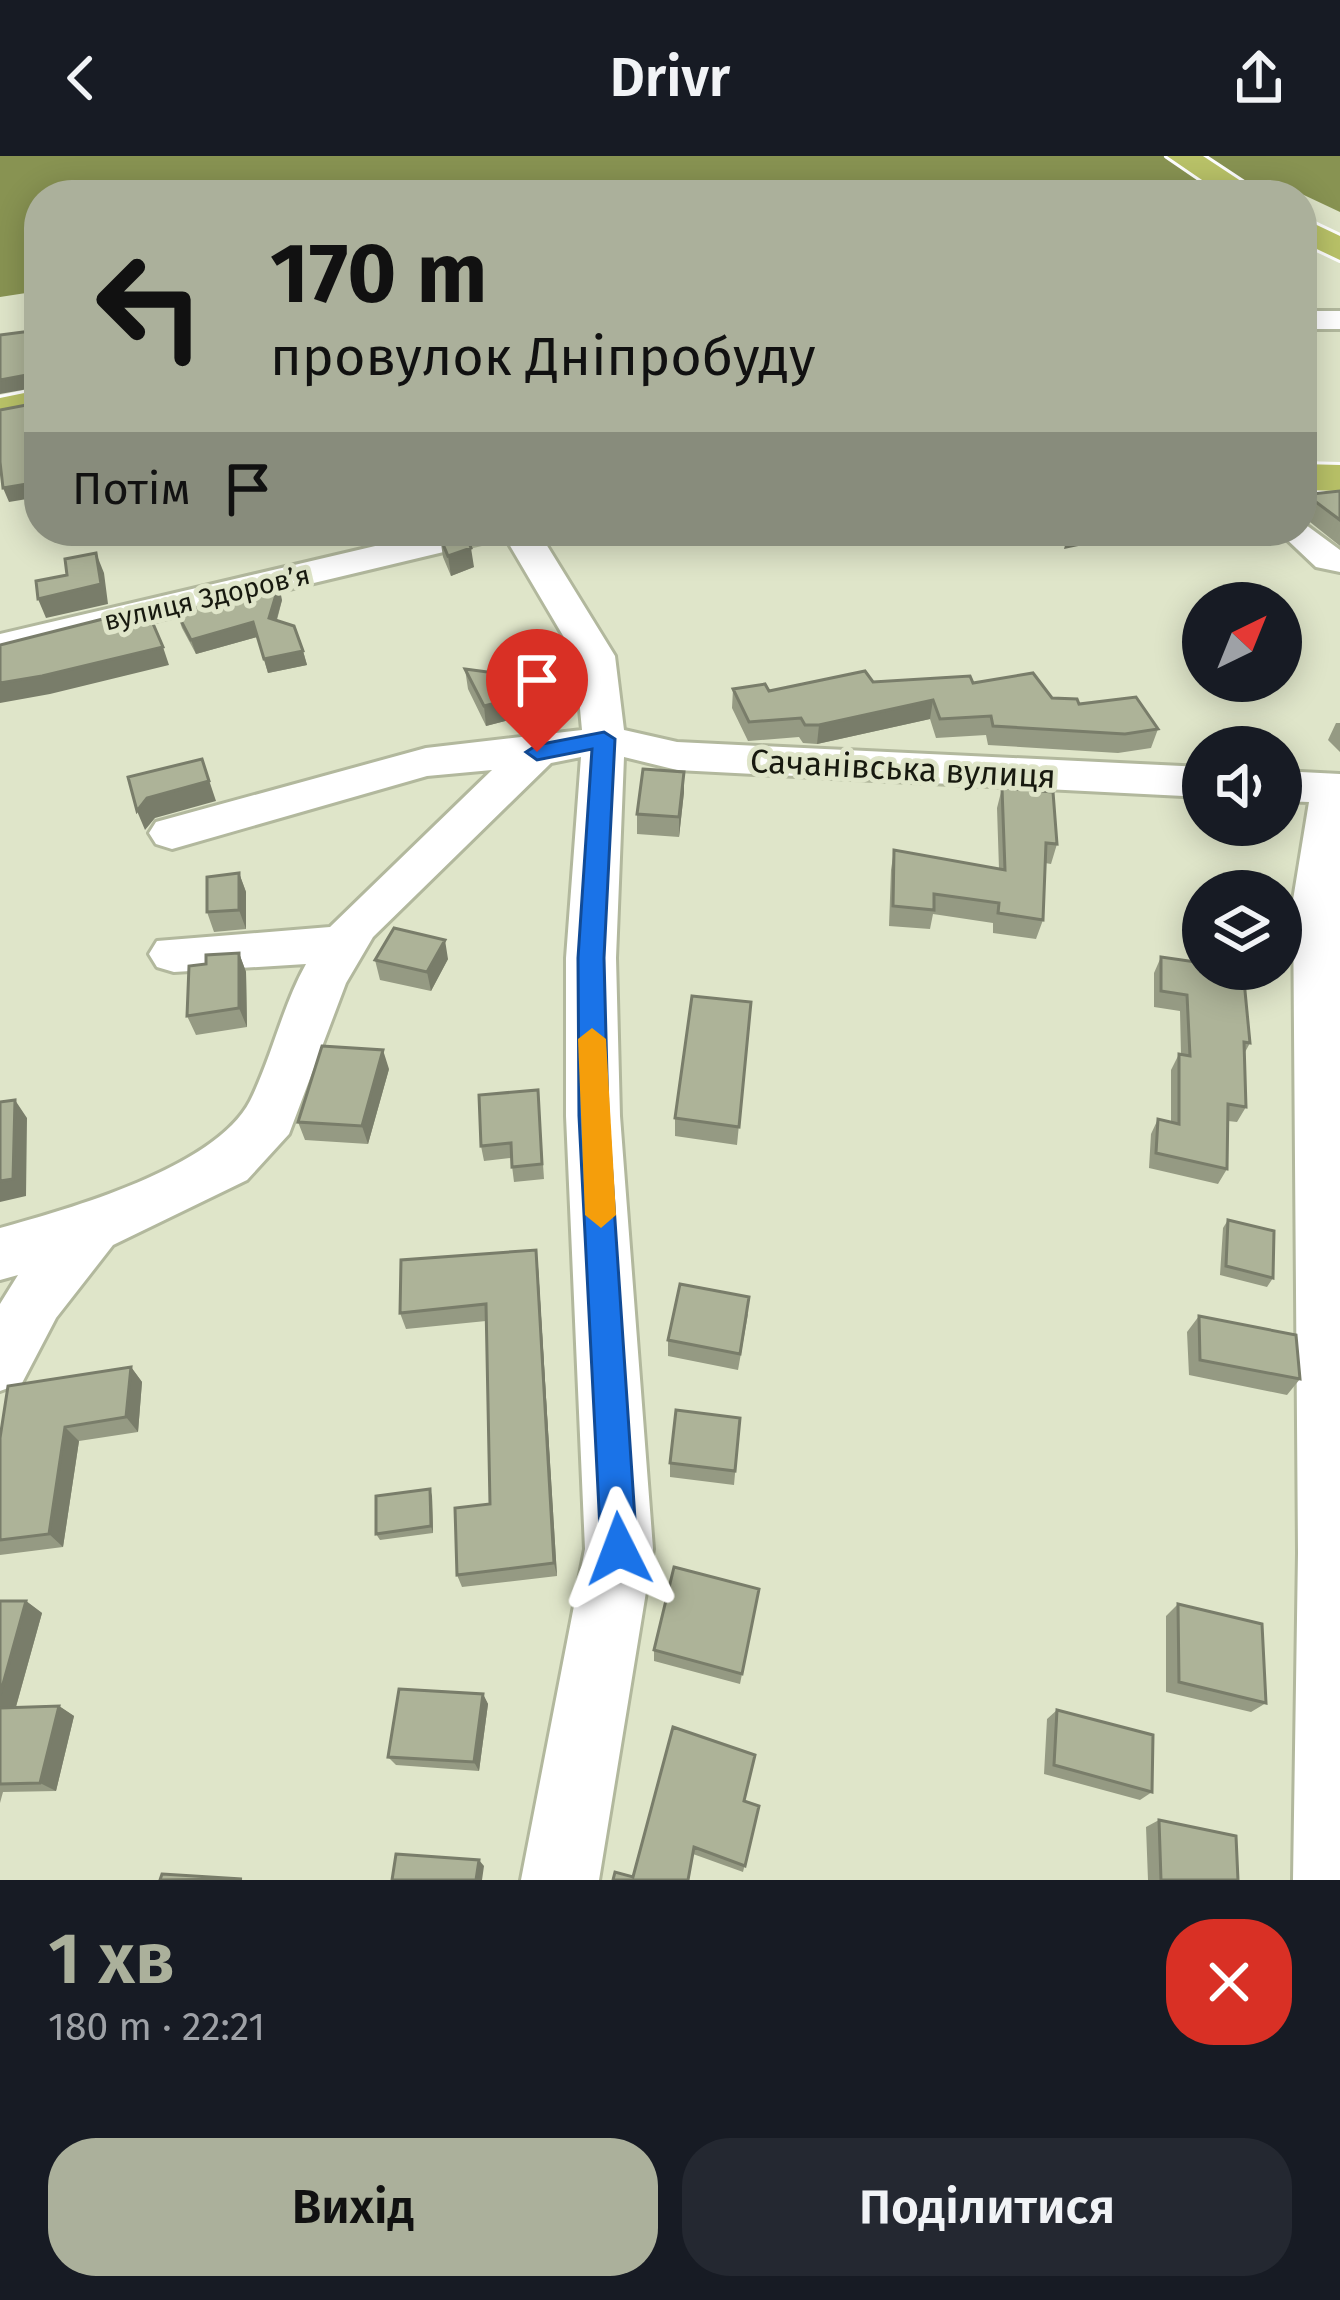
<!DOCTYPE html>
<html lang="uk">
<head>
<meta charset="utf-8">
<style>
  body { margin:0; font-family:"Fira Sans",sans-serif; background:#242831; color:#f1f3f6; height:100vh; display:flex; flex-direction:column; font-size:45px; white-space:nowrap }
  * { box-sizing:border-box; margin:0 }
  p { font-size:39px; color:#9ea1a6 }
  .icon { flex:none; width:66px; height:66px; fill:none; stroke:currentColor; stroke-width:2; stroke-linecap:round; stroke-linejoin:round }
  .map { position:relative; height:1724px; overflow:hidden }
  .side { display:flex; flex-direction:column; background:#171b24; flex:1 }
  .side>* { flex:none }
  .top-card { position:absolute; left:24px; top:24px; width:1293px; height:366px; border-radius:48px; box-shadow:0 6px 30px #0003; background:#abb09b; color:#111; overflow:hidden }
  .needle { width:78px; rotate:43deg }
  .buttons { position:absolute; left:1182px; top:426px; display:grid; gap:24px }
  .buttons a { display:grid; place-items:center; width:120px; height:120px; border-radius:50%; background:#171b24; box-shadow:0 6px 30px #0003; font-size:60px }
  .pin { position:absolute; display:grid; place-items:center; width:102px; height:102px; color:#fff; margin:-123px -51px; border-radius:50% 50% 50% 0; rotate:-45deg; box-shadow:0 0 12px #0007 }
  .pin .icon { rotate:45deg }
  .me { position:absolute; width:132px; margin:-66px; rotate:357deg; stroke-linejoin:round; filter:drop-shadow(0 0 9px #0008) }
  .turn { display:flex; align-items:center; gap:42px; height:252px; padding:0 48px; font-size:54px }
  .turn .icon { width:156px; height:156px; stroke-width:2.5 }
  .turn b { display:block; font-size:84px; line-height:102px }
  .then { display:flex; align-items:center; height:114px; padding:0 48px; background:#0003; gap:24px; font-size:45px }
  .round { display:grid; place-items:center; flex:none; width:126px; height:126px; border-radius:48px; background:#242831 }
  .overview { display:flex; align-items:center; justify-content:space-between; height:204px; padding:0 48px }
  h1 { font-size:72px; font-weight:600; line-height:90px; color:#abb09b }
  .action { display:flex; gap:24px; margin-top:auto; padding:24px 48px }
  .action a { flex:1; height:138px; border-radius:48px; background:#abb09b; color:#111; font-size:48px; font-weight:600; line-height:138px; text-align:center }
  .action a+a { background:#242831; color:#f1f3f6 }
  header { display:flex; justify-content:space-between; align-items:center; height:156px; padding:0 48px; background:#171b24; font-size:54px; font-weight:600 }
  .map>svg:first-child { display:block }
</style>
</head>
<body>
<header><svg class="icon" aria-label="back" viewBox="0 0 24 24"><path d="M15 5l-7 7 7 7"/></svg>Drivr<svg class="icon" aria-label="share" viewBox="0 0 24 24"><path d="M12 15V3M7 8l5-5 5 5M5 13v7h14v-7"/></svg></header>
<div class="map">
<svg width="1340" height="1724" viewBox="0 0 1340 1724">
  <rect width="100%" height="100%" fill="#dfe5c9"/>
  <path fill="#889352" d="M0 0H1340V56L1289 32 1199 39H39V135L0 141Z"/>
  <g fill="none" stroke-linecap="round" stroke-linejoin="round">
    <g stroke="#b2b89d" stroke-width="6">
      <path id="minor" d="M1302 155H1340V173H1302Z
        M1302 366 1340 394V416L1316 411 1278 375H1302Z
        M439 375H538L615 500 624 574 677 586 1203 611V641L677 614 624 601 616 802 620 960 653 1393 599 1724H521L585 1393 566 960V802L581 601 551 607 373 781 346 827 289 978 247 1024 113 1089 56 1162 22 1227 0 1235V1148L18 1119 0 1124V1072C69 1053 215 1012 250 945 272 901 282 851 306 808L174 816 157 811 149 798 157 785 330 771 492 614 427 620 172 693 156 688 149 677 156 666 426 592 582 574 575 500 502 376 498 383 0 502V478Z
        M1281 615 1340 618V1724H1293L1298 1397 1293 744 1309 646 1281 645Z"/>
    </g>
    <g stroke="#fff" stroke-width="6">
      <path id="major" d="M1167 0H1203L1262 39H1224Z
        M1302 62 1340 80V104L1302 86Z
        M39 234V258L0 266V242Z
        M1302 308 1340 309V335L1302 334Z"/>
    </g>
    <use href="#minor" fill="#fff" fill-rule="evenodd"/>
    <use href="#major" fill="#b9c268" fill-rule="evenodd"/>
  </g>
  <path fill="#959a83" d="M1340 335V390L1305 362 1302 364V339Z
    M440 381 474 411 451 420 443 401Z
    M282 444 277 464 303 495 307 509 268 517 257 481 196 498 182 472 177 457Z
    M465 513 570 527 571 548 486 570 468 533Z
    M873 526 1052 542 1079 548 1158 573 1151 592 1118 597 988 589 986 579 936 582 930 563 817 588 803 587 799 581 748 585 732 552 733 533 769 535Z
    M1336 567H1340V596L1328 584Z
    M1002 632 1057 688 1051 708 1045 707 1043 764 1036 783 993 777V767L933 758 930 773 889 770 891 714 894 694 999 713 997 652Z
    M684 636 679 681 637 678V658Z
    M239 717 246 736V773L214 776 207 756Z
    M239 797 246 816 247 871 196 879 187 860 206 808Z
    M1161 801 1203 813H1273L1267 822 1244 820 1250 887 1244 898 1246 951 1237 966 1228 965 1227 1013 1218 1028 1149 1012 1151 978 1158 963 1171 966V914L1179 898H1181L1180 855 1154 851V817Z
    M448 803 431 835 380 824 375 804Z
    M751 846 737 989 675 980V962Z
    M389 913 368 988 305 984 298 966Z
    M538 934 544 1023 514 1026 511 1002 484 1005 481 990Z
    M1228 1064 1273 1122 1267 1131 1220 1119 1223 1072Z
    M538 1111 557 1420 462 1431 457 1419 490 1348 486 1165 406 1173 400 1157Z
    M748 1158 738 1214 668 1200V1184Z
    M1199 1160 1300 1223 1287 1239 1189 1219 1187 1176Z
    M131 1211 142 1226 138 1276 79 1285 63 1391 0 1399V1282Z
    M740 1262 734 1329 670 1321V1307Z
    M432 1340 433 1377 380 1384 376 1378Z
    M759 1433 740 1528 654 1505V1494Z
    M0 1445H26L42 1457 16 1551 59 1550 74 1560 56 1635 3 1636 0 1647Z
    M1178 1448 1266 1547 1251 1556 1166 1536V1460Z
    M483 1538 488 1548 479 1615 396 1609 388 1601Z
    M1057 1554 1152 1636 1140 1644 1044 1618 1047 1563Z
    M744 1645 759 1650 743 1716 693 1698 633 1721Z
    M1159 1664 1238 1724H1148L1146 1671Z"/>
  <path fill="#797d6a" d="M37 217 39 231 0 238V224Z
    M39 326V341L9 346 3 332Z
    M1312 343 1305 362 1302 364V355L1305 346Z
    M1085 375H1150L1064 393 1068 378Z
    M471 392 474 411 451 420 448 400Z
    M96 397 104 417 108 448 46 462 38 443Z
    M279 429 282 444 273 476 269 462Z
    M253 466 257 481 196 498 191 484Z
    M163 491 169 509 50 538 0 547V527Z
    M303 495 307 509 268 517 264 503Z
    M570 528 571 548 486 570 484 550Z
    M933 544 930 563 817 588 819 569Z
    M202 603 216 645 155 662 145 674 137 655 147 642Z
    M684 616V636L679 681V661Z
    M239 717 246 736V773L239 754Z
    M445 784 448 803 431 835 427 816Z
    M239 797 246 816 247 871 239 852Z
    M383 894 389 913 368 988 362 970Z
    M15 944 27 962 26 1040 0 1046V1025Z
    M536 1094 538 1111 557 1420 554 1407Z
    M131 1211 142 1226 138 1276 126 1261Z
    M65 1271 79 1285 63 1391 49 1378Z
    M430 1333 432 1340 433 1377 431 1370Z
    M26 1445 42 1457 13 1561 0 1554V1539Z
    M483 1538 488 1548 479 1615 474 1606Z
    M59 1550 74 1560 56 1635 40 1627Z
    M479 1704 484 1710 482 1724H476Z"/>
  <path fill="#adb398" stroke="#797d6a" stroke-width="3" d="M39 174V326L3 332 0 306V254L37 247V217L0 224V179Z
    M1340 335V364L1312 343 1305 346 1302 343V339Z
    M465 375 471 392 448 400 440 381Z
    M96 397 101 428 38 443 36 425 67 419 65 403Z
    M279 429 269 462 294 470 303 495 264 503 253 466 191 484 177 457Z
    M107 462 108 473 151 463 163 491 42 520 0 527V489Z
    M465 513 570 527V528L484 550Z
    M865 515 873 526 970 520 973 527 1033 517 1052 542 1077 543 1079 548 1136 541 1158 573 1125 578 993 570 991 560 940 563 933 544 819 569H805L801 562 749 566 733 533 765 528 769 535Z
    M202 603 209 625 147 642 137 655 128 621Z
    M643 613 684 616 679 661 637 658Z
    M1002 632 1053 636 1057 688 1046 687 1043 764 998 757 999 747 934 738V754L893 750 894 694 1005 714Z
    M239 717V754L207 756V721Z
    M394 772 445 784 427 816 375 804Z
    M239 797V852L187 860 189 810 206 808V799Z
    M1161 801 1203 807V813L1243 814 1250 887 1244 886 1246 951 1228 948 1227 1013 1156 997 1158 963 1179 968V898L1190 900 1187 839 1161 835Z
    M692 840 751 846 739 971 675 962Z
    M322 890 383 894 362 970 298 966Z
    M538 934 542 1008 512 1011 511 987 481 990 479 939Z
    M15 944 13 1023 0 1025V946Z
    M1228 1064 1274 1075 1273 1122 1226 1110Z
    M536 1094 554 1407 457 1419 455 1352 490 1348 486 1148 400 1157 401 1104Z
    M680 1128 749 1141 740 1198 668 1184Z
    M1199 1160 1296 1179 1300 1223 1200 1204Z
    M131 1211 126 1261 65 1271 49 1378 0 1384V1282L8 1230Z
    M676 1254 740 1262 735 1315 670 1307Z
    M430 1333 431 1370 376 1378V1340Z
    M674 1411 759 1433 742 1518 654 1494Z
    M0 1445H26L0 1539Z
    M1178 1448 1262 1468 1266 1547 1179 1526Z
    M399 1533 483 1538 474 1606 388 1601Z
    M59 1550 40 1627 0 1628V1552Z
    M1057 1554 1153 1579 1152 1636 1054 1609Z
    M673 1571 755 1599 744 1645 759 1650 745 1710 694 1691 688 1724H613L615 1716 633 1721Z
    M1159 1664 1236 1680 1238 1724H1161Z
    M396 1698 479 1704 476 1724H392Z
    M162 1718 242 1723 160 1724Z"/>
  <path fill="#1a73e8" stroke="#114b97" stroke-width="3" d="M604 576 615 583 604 802 608 960 637 1393 631 1406 619 1411 606 1406 601 1393 579 960 578 802 592 593 537 604 526 596 537 589Z"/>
  <path fill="#f59e0b" d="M592 872 606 883 616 1059 601 1072 585 1059 578 883Z"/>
  <g text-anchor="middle" stroke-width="10" stroke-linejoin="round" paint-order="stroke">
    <g font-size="27" fill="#17190f" stroke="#dfe5c9">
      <text transform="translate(207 442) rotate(-13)" y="9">вулиця Здоровʼя</text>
    </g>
    <g font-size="33" fill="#17190f" stroke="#dfe5c9">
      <text transform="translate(903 612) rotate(3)" y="12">Сачанівська вулиця</text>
    </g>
  </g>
</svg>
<div class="buttons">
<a><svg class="needle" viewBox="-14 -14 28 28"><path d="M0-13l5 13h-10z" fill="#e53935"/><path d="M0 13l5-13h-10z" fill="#9ea1a6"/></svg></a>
<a><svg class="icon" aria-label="sound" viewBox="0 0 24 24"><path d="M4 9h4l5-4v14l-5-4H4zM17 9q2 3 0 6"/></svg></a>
<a><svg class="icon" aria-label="layers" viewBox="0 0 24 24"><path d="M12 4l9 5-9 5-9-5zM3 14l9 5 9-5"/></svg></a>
</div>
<div class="pin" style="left:537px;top:596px;background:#d93025"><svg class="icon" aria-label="arrive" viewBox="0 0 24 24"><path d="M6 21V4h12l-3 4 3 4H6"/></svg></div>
<svg class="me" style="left:619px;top:1393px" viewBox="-20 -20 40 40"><path d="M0-17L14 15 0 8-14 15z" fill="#1a73e8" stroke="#fff" stroke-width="4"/></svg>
<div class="top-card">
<div class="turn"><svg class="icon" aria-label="left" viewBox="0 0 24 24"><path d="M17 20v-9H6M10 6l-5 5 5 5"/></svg><div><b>170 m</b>провулок Дніпробуду</div></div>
<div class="then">Потім<svg class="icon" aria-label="arrive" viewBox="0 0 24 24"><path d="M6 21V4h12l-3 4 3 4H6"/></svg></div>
</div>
</div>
<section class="side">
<div class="overview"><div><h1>1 хв</h1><p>180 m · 22:21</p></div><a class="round" style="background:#d93025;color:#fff"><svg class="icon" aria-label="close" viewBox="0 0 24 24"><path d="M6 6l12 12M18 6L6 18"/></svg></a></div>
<div class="action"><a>Вихід</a><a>Поділитися</a></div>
</section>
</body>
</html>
